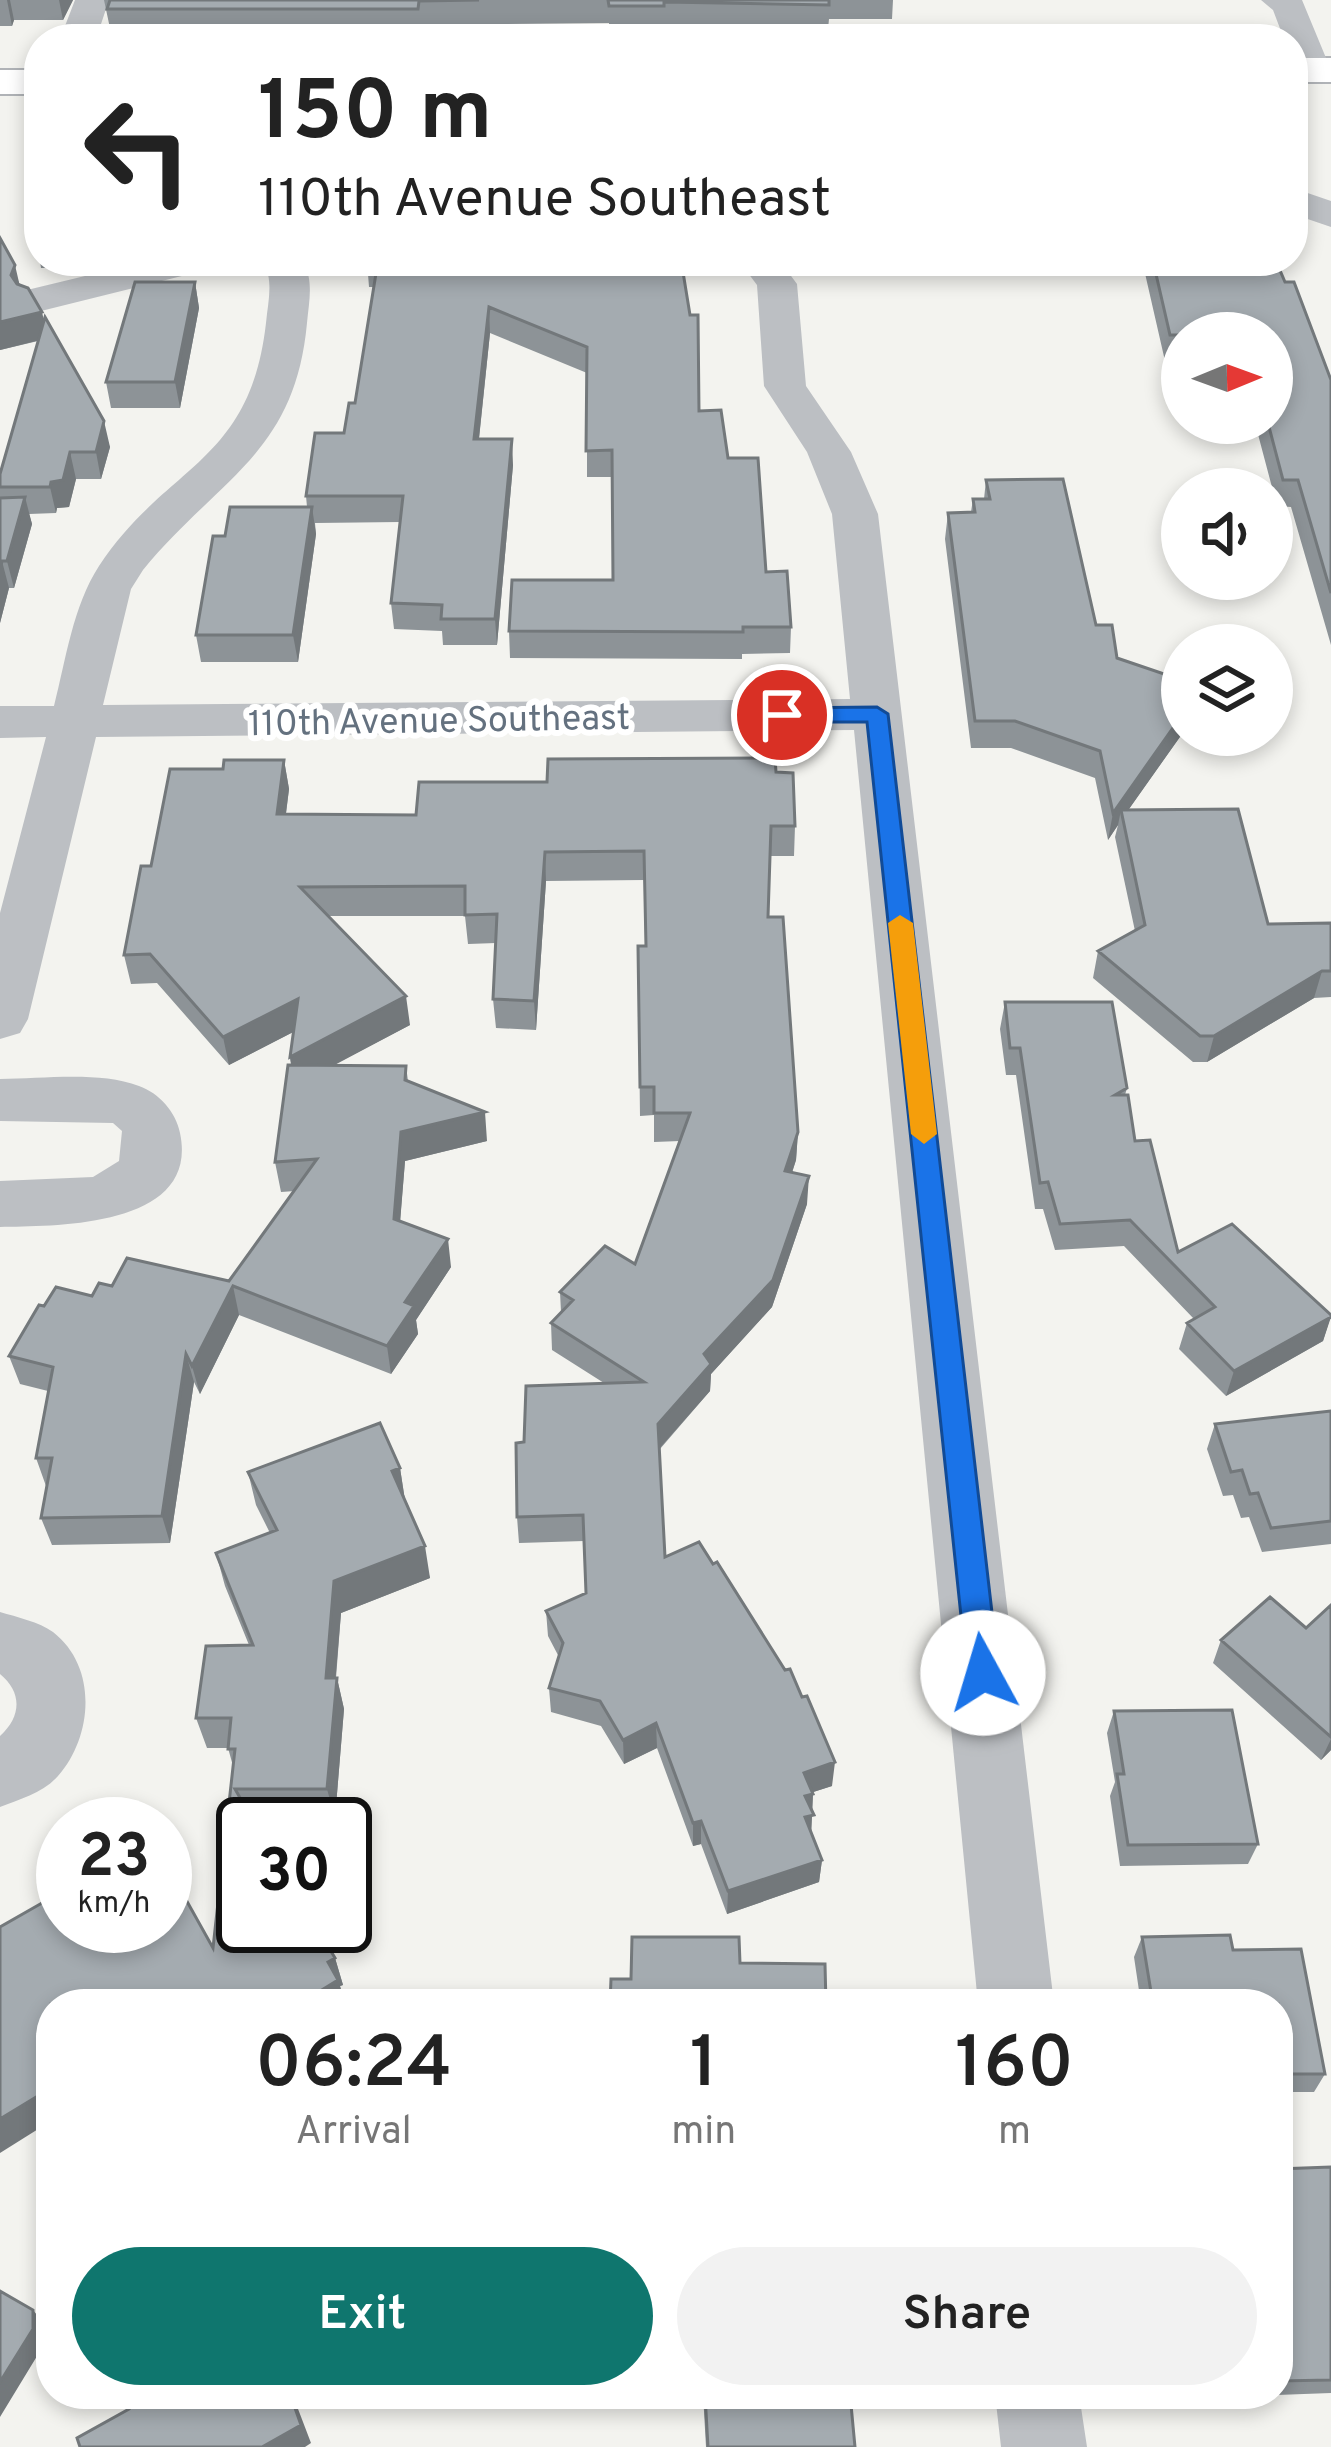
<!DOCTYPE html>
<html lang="en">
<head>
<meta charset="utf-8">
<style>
  body { margin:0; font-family:Overpass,sans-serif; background:#f2f2f2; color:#222; height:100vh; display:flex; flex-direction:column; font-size:45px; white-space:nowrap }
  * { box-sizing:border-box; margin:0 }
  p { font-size:39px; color:#767676 }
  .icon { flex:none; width:66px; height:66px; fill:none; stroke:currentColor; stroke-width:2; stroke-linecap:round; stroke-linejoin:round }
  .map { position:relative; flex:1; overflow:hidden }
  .drawer { position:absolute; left:36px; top:1989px; width:1257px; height:420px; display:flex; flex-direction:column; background:#fff; border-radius:48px; box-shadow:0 6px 18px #0003 }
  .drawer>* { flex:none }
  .top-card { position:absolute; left:24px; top:24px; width:1284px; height:252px; border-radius:48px; box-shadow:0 6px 18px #0003; background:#fff; color:#222; overflow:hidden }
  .needle { width:78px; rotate:89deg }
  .tools { position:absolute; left:1161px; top:312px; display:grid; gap:24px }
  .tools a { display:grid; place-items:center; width:132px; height:132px; border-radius:50%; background:#fff; box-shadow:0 6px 18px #0003; font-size:60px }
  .speed { position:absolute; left:36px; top:1797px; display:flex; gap:24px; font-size:60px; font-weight:700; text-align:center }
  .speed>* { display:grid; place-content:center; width:156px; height:156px; border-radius:50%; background:#fff; box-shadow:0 6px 18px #0003; line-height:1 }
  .speed small { font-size:30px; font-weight:400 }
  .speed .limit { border:6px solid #111; border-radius:18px; background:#fff; color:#111 }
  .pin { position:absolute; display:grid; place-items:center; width:102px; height:102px; color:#fff; margin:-51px; border:6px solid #fff; border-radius:50%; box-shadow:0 3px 12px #0007 }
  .me { position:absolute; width:132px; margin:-66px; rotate:354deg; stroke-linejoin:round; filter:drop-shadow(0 0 9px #0008) }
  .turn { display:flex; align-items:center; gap:42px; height:252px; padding:0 36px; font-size:54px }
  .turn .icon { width:156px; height:156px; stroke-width:2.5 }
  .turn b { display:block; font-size:84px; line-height:102px }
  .eta { display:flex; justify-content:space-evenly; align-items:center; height:204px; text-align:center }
  .eta b { font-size:72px; font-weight:600; line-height:84px }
  .cta { display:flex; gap:24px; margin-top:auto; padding:24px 36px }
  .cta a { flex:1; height:138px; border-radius:72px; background:#0f766e; color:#fff; font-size:48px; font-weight:600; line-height:138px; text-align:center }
  .cta a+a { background:#f2f2f2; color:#222 }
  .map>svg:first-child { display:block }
</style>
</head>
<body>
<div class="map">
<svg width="1331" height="2447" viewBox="0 0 1331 2447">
  <rect width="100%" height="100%" fill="#f3f3ef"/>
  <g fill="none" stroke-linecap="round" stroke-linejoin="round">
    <g stroke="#b0b3b7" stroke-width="4">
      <path id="major" d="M1293 58H1331V82H1293Z
        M0 70H39V94H0Z"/>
    </g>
    <path fill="#bcbfc3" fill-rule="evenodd" d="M75 0H109L96 39H60Z
      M1261 0H1302L1331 70 1326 78H1300L1293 64V39H1284L1273 10Z
      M1293 188 1331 201V227L1293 214Z
      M147 261H216L210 269 41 311 27 308 21 299 27 290Z
      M263 261H303C314 281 309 301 307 323 295 455 217 479 143 570L131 589 103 705 850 699 832 514 807 452 764 386 757 285 739 261H780L797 284 806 386 851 452 878 514 1054 2004H978L854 730 96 737 28 1019 20 1033 0 1039V913L46 737 0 738V706H54C66 659 73 606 99 566 166 464 250 465 266 323 268 301 274 281 263 261Z
      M0 1079C43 1079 99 1071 139 1086 159 1093 176 1112 180 1133 200 1228 56 1226 0 1227V1181L93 1177 119 1161 122 1131 113 1123 0 1121Z
      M0 1612C17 1617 39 1622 53 1632 98 1667 93 1736 58 1776 43 1793 20 1799 0 1807V1736C22 1716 22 1692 0 1674Z
      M995 2394H1079L1087 2447H1001Z"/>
    <use href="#major" fill="#fff" fill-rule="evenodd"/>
  </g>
  <path fill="#8d9397" d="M0 0H73L63 20H14L12 26H0Z
    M104 0H893L892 19H829L828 29 664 26V30H609V23L508 24 421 25 420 33H111Z
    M0 238 20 285 44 320 110 447 101 479H76L69 507 57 508 56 513 29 514 32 524 14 588H9L0 623V474L38 341 0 350Z
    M40 261H128L100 268H41Z
    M367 261H663L699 411 728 458 766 572 791 627 790 653 742 654V659L510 658 509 631 613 580 612 477H587V373L490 333 479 439 513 465 497 645H443L442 631 394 629 391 603 400 522 315 523 316 534 298 662H201L196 635 225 536 307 507 306 496 344 433 355 403 374 287H369Z
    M1145 261H1276L1331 380V645L1291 507 1277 506 1255 423H1272V333H1182V361H1165L1144 269Z
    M195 282 199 308 180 408H111L106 382Z
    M986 480 1096 625 1117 658 1182 734 1128 810 1268 924 1331 923V997L1314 998 1207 1062H1193L1093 978 1098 951 1135 931 1115 837 1118 825 1108 840 1095 778 1011 748H971L945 539 948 513 971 512 973 499H984Z
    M284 760 289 789 286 814 416 815 547 782 776 772 795 826 794 856H770L768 917 798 1132 796 1160 792 1173 807 1204 772 1307 711 1374 710 1391 660 1449 665 1557 832 1786 813 1792 811 1832 822 1860 819 1882 727 1914 701 1844 693 1846 657 1748 624 1764 601 1726 551 1712 549 1688 559 1657 548 1636 546 1611 586 1593 584 1541 519 1543 517 1517 524 1442 604 1383 552 1350 551 1323 561 1312 560 1292 635 1264 680 1141 654 1142V1115L640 1116 638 946H645L644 880 546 881 536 1030 496 1028 493 999 496 943 468 944 465 916H328L410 1025 333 1065 406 1066 408 1081 487 1141 405 1161 400 1221 451 1267 416 1320 418 1334 391 1374 239 1315 200 1394 194 1382 170 1543 52 1545 41 1518 46 1486 36 1458 48 1391 20 1384 9 1356 44 1306 92 1296 112 1286 229 1281 295 1191 281 1192 275 1162 291 1065 290 1057 293 1032 229 1065 157 983 131 984 124 955 151 866 223 769Z
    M1005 1002 1127 1088 1125 1095 1135 1141 1178 1252 1331 1315 1323 1341 1226 1396 1179 1349 1187 1323 1194 1319 1124 1246 1055 1250 1043 1209H1035L1016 1075H1006L1000 1029Z
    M1331 1411V1544L1262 1552 1249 1517 1241 1518 1233 1495 1223 1496 1207 1449 1215 1424Z
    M400 1468 405 1500 430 1578 341 1613 336 1678H337L344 1709 335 1818H252L335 1958 343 1985 340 1986 345 2004H51L213 1948 233 1766 228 1748H207L196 1718 249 1645 225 1586 216 1553 270 1533 256 1505 248 1472Z
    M1331 1605V1750L1321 1760 1213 1663 1221 1640 1306 1628Z
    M1114 1711 1258 1844 1248 1864 1120 1866 1110 1796 1115 1782 1107 1733Z
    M1230 1935 1233 1950 1301 1949 1325 2074 1314 2092H1278V2004H1141L1134 1957 1142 1937Z
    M1331 2167V2393L1249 2396V2394H1278V2169Z
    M703 2394H850L855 2447H706Z"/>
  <path fill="#73787b" d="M7 0H10L14 20 12 26Z
    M59 0H73L63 20Z
    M99 261H128L100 268Z
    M15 265 21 291 11 275Z
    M195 282 199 308 180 408 175 382Z
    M489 307 490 333 476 466 474 439Z
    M42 312 48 338 0 350V322Z
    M104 421 110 447 101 479 96 452Z
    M512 439 513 465 497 645 495 619Z
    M70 452 76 479 69 507 57 508 56 513 50 487Z
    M25 497 32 524 14 588 7 561Z
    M312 507 316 534 298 662 293 635Z
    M2 561 9 588 0 623V570Z
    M1182 715V734L1122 819 1121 810 1118 825 1108 840 1113 813Z
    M284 760 289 789 282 843 277 814Z
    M545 852 546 881 536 1030 534 1001Z
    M1322 971 1314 998 1207 1062 1214 1036Z
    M406 996 410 1025 295 1086 290 1057Z
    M298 999 303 1027 229 1065 223 1037Z
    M485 1112 487 1141 405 1161 398 1248 394 1219 401 1132Z
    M798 1132 796 1160 783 1199 785 1171Z
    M809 1176 807 1204 772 1307 711 1374 710 1391 658 1450V1424L704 1354Z
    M448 1239 451 1267 416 1320 418 1334 391 1374 387 1346 405 1302Z
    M233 1286 239 1315 200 1394 192 1366Z
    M1331 1317 1323 1341 1226 1396 1234 1371Z
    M186 1354 194 1382 170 1543 162 1516Z
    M400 1468 405 1501 392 1471Z
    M425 1546 430 1578 341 1613 333 1708 326 1678 334 1581Z
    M337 1678 344 1709 335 1818 327 1789Z
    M656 1723 657 1748 624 1764 623 1740Z
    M1331 1739V1750L1321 1760Z
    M835 1762 832 1786 801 1796 804 1773Z
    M813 1794 811 1838 803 1840 805 1796Z
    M701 1821V1844L693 1846V1823Z
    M822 1860 819 1882 727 1914 728 1891Z
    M335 1958 343 1985 340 1986 345 2004H299L328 1962Z
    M51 2088V2121L0 2153V2119Z
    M33 2310 45 2325V2343L0 2417V2382Z
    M290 2394H308L295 2401 311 2443 305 2447H262Z"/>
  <path fill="#a4abb0" stroke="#73787b" stroke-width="3" d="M110 0H479L419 1 418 9H107Z
    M608 0H829V5L664 2V6H609Z
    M0 238 15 265 11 275 17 284 28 288 42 312 0 322Z
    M378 261H663L667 272H683L690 315H698L699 411 721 410 728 458H758L766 572 787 571 791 627H743V632L509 631 512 580H613L612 450 586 451 587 347 489 307 474 439H512L495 619H441L442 605 391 603 403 496H306L315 433H344L349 403H355Z
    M1153 261H1276L1285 282H1294L1331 380V593L1298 480H1283L1268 423H1272V333H1182V335H1170Z
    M135 282H195L175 382H106Z
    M45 317 104 421 96 452H70L63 480 51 482 50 487H0V474Z
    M1063 479 1096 625H1112L1117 658 1182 680V715L1113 813 1100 751 1015 721H975L948 513 975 512 973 499H990L986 480Z
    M25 497 7 561H2L0 570V498Z
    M230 507H312L293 635H196L213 536H225Z
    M775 758 776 772 793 773 795 826H771L768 917H783L798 1132 785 1171 809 1176 773 1280 704 1354 711 1364 658 1424 665 1557 699 1542 713 1564 717 1562 785 1670 790 1669 802 1697 807 1696 835 1762 804 1773 813 1794 805 1796 814 1815 805 1817 822 1860 728 1891 701 1821 693 1823 656 1723 623 1740 600 1701 549 1688 563 1643 546 1611 586 1593 583 1515 517 1517 516 1443 524 1442 526 1386 644 1382 551 1323 573 1300 560 1292 605 1246 635 1264 690 1113H654V1087H640L638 946H646L644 851 545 852 534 1001 493 999 497 914 465 915V886L300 887 406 996 290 1057 298 999 223 1037 150 954 124 955 141 866H151L170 769H223L224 760H284L277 814 416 815 419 782H547L548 759Z
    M1238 809 1268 924 1331 923V971H1322L1214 1036H1200L1098 951 1145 925 1121 810Z
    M1005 1002H1112L1127 1088 1115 1095H1128L1135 1141 1150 1140 1178 1252 1232 1224 1331 1315V1317L1234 1371 1187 1323 1215 1307 1130 1220 1060 1224 1048 1182 1040 1183 1020 1048H1010Z
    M288 1065 406 1066 405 1080 485 1112 401 1132 394 1219 448 1239 405 1302 414 1306 387 1346 233 1286 192 1366 186 1354 162 1516 41 1518 52 1458H36L53 1367 9 1356 39 1305 44 1306 56 1287 92 1296 99 1283 112 1286 127 1258 229 1281 317 1159 275 1162Z
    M1331 1411V1521L1271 1528 1258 1493 1250 1494 1242 1470 1231 1472 1215 1424Z
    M380 1423 400 1468 392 1471 425 1546 334 1581 326 1678H337L327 1789H235L255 1824H243V1926H316L335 1958 328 1962 338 1980 299 2004H51V2088L0 2119V1927L63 1891V1926H165V1862L213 1948 235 1749H228L231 1718H196L206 1646 253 1645 216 1553 277 1530 248 1472Z
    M1270 1597 1306 1628 1331 1605V1737L1221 1640Z
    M1232 1710 1258 1844 1128 1845 1117 1774H1124L1114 1711Z
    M1230 1935 1233 1950 1301 1949 1325 2074H1278V2004H1153L1142 1937Z
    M632 1937H739L740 1963 825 1964 826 2004H610L611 1979H631Z
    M1331 2167V2380L1278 2381V2169Z
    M0 2291 33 2310V2329L0 2382Z
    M124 2394H290L301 2425 262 2447H80L77 2438 129 2409Z
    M705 2394H850L855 2447H708Z"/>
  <path fill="#1a73e8" stroke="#114b97" stroke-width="3" d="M877 707 888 714 999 1673 994 1683 983 1687 972 1683 967 1673 867 722H782L771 715 782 708Z"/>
  <path fill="#f59e0b" d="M900 915 913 923 937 1134 924 1144 911 1134 888 923Z"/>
  <g text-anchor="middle" stroke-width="12" stroke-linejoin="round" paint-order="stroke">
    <g font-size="36" fill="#64717f" stroke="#fff">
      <text transform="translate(439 719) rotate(-1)" y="13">110th Avenue Southeast</text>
    </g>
  </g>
</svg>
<div class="tools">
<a><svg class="needle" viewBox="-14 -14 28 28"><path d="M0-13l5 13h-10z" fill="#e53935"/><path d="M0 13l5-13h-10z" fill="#767676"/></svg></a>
<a><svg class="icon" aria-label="sound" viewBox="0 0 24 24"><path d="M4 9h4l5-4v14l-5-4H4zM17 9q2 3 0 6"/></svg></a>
<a><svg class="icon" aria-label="layers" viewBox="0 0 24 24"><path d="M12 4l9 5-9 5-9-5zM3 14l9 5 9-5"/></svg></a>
</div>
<div class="speed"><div>23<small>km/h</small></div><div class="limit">30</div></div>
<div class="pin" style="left:782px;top:715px;background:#d93025"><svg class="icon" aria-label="arrive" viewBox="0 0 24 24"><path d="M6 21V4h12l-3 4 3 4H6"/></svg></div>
<svg class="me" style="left:983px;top:1673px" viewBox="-20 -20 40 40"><circle r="19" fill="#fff"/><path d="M0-13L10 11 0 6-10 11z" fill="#1a73e8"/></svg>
<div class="top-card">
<div class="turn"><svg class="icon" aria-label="left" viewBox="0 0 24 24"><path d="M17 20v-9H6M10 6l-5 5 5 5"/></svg><div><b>150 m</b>110th Avenue Southeast</div></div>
</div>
<section class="drawer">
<div class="eta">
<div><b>06:24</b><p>Arrival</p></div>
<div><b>1</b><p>min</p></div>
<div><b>160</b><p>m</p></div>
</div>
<div class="cta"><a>Exit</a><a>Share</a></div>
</section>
</div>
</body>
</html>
